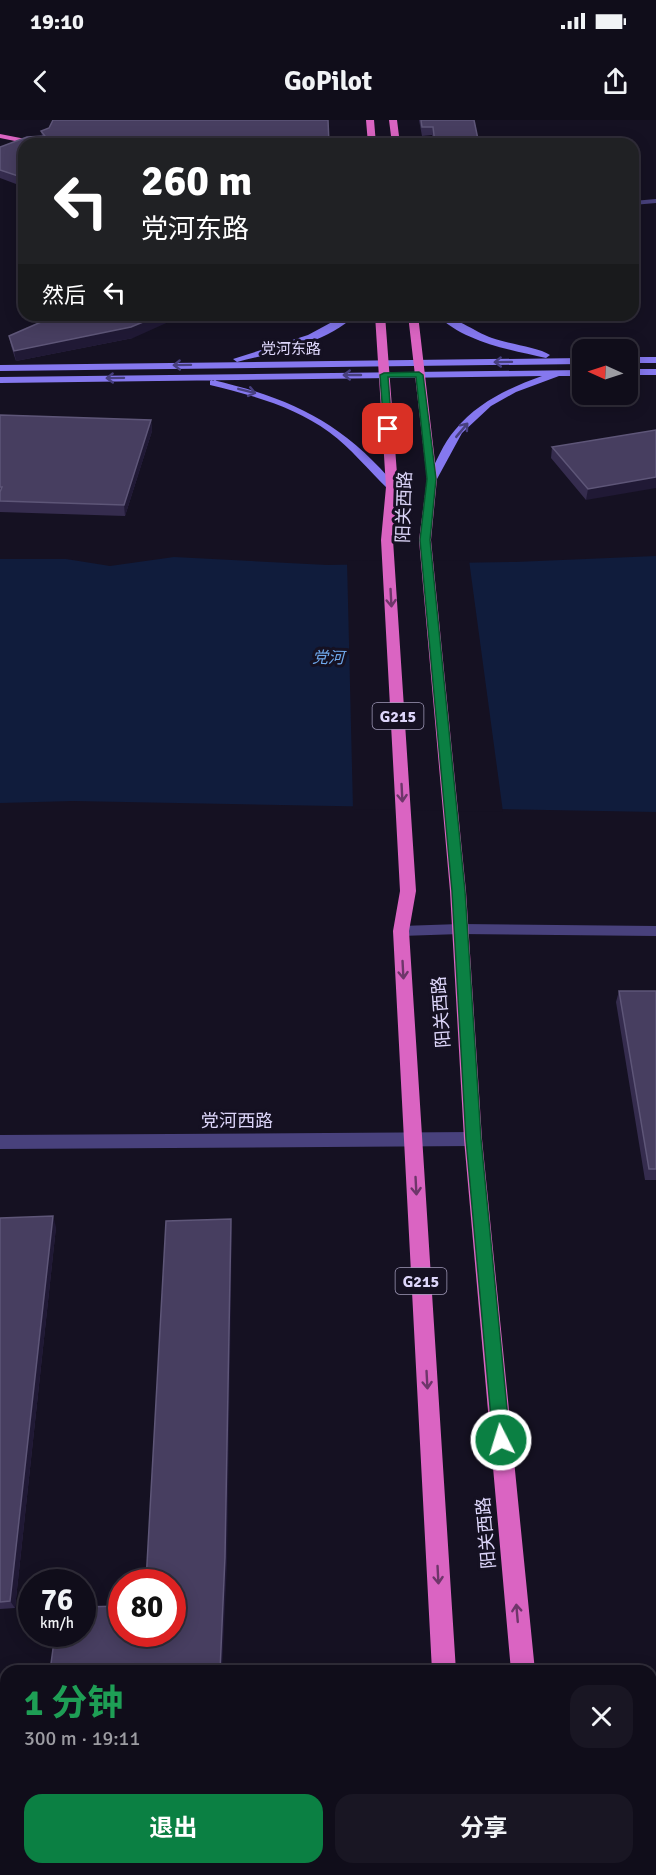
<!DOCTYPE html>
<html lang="zh">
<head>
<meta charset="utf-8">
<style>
  body { margin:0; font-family:Signika,"Noto Sans SC",sans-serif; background:#191623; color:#f1f3f6; height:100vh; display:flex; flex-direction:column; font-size:22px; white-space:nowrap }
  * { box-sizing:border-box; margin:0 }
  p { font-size:20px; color:#9c9ca2 }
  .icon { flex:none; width:33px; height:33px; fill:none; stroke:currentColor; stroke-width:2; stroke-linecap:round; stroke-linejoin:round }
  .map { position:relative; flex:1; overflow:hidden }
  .panel { position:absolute; left:0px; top:1545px; width:657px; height:210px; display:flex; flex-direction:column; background:#100d1a; border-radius:18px 18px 0 0; box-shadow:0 3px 15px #0003,0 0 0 2px #302d39 }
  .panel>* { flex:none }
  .hud { position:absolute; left:18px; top:18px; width:621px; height:183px; border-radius:18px; box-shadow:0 3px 15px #0003,0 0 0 2px #302d39; background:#202124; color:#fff; overflow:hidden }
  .needle { width:39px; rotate:273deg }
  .fabs { position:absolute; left:572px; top:219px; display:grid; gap:12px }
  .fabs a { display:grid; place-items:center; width:66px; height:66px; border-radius:12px; background:#100d1a; box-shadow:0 3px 15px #0003,0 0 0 2px #302d39; font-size:30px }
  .speed { position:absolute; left:18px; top:1449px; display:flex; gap:12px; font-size:30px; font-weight:700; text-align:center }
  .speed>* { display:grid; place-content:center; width:78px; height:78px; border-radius:50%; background:#100d1a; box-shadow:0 3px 15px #0003,0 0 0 2px #302d39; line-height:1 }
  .speed small { font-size:15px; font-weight:400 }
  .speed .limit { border:9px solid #d22; background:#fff; color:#111 }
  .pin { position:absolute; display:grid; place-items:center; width:51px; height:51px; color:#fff; margin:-26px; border-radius:12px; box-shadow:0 3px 9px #0006 }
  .me { position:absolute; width:66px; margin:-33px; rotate:355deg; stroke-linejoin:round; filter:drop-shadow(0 0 4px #0008) }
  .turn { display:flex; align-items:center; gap:21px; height:126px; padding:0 24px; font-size:27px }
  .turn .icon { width:78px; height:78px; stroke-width:2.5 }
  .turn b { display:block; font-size:42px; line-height:51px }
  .then { display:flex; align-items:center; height:57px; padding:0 24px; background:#0003; gap:12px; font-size:22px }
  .round { display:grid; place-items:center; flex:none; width:63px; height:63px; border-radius:18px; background:#191623 }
  .head { display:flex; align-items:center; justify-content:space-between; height:102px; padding:0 24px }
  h1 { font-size:36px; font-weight:700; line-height:45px; color:#1e9e55 }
  .cta { display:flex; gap:12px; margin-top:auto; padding:12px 24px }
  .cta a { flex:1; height:69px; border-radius:18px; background:#0b8043; color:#fff; font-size:24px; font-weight:700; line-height:69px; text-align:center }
  .cta a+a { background:#191623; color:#f1f3f6 }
  .status { display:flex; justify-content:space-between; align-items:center; height:42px; padding:0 30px; background:#100d1a; direction:ltr }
  .status svg { height:16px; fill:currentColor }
  header { display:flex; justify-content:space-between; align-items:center; height:78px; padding:0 24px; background:#100d1a; font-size:27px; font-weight:700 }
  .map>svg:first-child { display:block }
</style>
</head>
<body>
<div class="status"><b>19:10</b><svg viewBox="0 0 49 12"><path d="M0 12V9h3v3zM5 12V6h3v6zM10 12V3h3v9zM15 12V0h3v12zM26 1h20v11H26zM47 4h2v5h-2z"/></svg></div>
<header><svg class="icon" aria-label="back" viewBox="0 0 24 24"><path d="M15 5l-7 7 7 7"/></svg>GoPilot<svg class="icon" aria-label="share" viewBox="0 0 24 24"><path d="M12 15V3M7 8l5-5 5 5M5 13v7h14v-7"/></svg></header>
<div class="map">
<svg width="656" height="1755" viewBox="0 0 656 1755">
  <rect width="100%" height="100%" fill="#151122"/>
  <path fill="#101c3c" d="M656 436V692L73 681 0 683V439H66L110 446 174 437 327 445 515 442Z"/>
  <path fill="#151122" d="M469 440 503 692 353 689 347 441Z"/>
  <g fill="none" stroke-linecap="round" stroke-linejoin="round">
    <path fill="#48417c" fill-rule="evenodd" d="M656 79V83L633 85V81Z"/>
    <path fill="#48417c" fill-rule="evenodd" d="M460 804 656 806V816L460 814 401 816 394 811 401 806Z
      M473 1012 479 1014 481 1019 479 1024 473 1026 0 1029V1015Z"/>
    <path fill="#8578ef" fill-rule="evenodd" d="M345 195H355C326 224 276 232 237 242L233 239 308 215Z
      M437 195C453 195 475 212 492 218 508 224 538 227 550 235L546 238C510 230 464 222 437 195Z
      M627 237H656V243H627Z
      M582 238V244L0 251V245Z
      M627 249H656V255H627Z
      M582 250V256H559L516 272 491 286 462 313 437 359 432 362 427 359C436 343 443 323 455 310 478 282 509 268 542 256L0 263V257Z
      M213 260C293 279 343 303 397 367L388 369C368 350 351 328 329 312 294 286 251 275 210 265V261Z"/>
    <path fill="#da64c2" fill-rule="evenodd" d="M366 0H374L376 24H368Z
      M389 0H397L400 24H392Z
      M0 14 41 22 45 24H30L0 18Z
      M375 195H385L398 367 393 420 416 771 409 811 456 1551H432L393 811 400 771 381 420 386 367Z
      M408 195H418L437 359 431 420 466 771 482 1019 535 1551H511L464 1019 450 771 419 420 427 359Z
      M443 1749H469V1755H443Z
      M528 1749H554L555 1755H529Z"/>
  </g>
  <path fill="#352c4e" d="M328 0 24 24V67L0 58V27L42 16 41 11Z
    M419 0H474L479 24H433L432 15 422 16Z
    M9 216 133 218 16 241 11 226Z
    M0 295 151 300 152 311 125 396 0 392Z
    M656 310 586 380 551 338 552 327Z
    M619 871H656V1060H645L616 882Z
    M0 1098 56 1107 15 1488 0 1489Z"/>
  <path fill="#201935" d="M160 195H184L133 218 16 241 14 231Z
    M151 300 152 311 125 396 124 385Z
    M656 357V368L586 380 588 369Z
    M53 1096 56 1107 15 1488 10 1481Z
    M231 1099 232 1109 227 1444 222 1551H220Z"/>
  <path fill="#473e60" stroke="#5e5678" stroke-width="1.5" d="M53 0H328L329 24H24V58L0 50V27L27 17 45 16 41 11 49 8Z
    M421 0H474L479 24H435L433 7H422Z
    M57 195H160L131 207 14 231 9 216Z
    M0 295 151 300 124 385 0 381V372L2 367H0Z
    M656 310V357L588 369 552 327Z
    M619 871H656V1049H649Z
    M53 1096 10 1481 0 1482V1098Z
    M231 1099 225 1437 220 1551H50L55 1514H82V1487L122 1486V1514H172V1462H146L166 1101Z
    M26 1749H212L211 1755H26Z"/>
  <defs><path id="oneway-shaft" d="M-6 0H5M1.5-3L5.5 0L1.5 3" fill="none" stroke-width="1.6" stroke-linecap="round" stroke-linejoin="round" transform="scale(1.5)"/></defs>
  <g stroke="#473f7e">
    <use href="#oneway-shaft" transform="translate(503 242) rotate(179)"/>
    <use href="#oneway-shaft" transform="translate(182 245) rotate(179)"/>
    <use href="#oneway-shaft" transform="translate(352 255) rotate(180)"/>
    <use href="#oneway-shaft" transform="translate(115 258) rotate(179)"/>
    <use href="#oneway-shaft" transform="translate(247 271) rotate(14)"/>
    <use href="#oneway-shaft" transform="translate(462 310) rotate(-50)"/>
  </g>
  <g stroke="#6e366a">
    <use href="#oneway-shaft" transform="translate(391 478) rotate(87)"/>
    <use href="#oneway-shaft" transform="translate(402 673) rotate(87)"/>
    <use href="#oneway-shaft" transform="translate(403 850) rotate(87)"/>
    <use href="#oneway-shaft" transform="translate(416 1066) rotate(87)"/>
    <use href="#oneway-shaft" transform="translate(427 1260) rotate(87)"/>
    <use href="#oneway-shaft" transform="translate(438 1455) rotate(87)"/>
    <use href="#oneway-shaft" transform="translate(517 1493) rotate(-95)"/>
  </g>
  <path fill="#0b8043" stroke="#07532c" stroke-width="1.5" d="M419 252 423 255 436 359 430 420 465 771 481 1019 510 1320 507 1326 501 1328 495 1326 493 1320 466 1019 452 771 420 420 427 359 416 257H388L392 309 388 312 384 309 380 255 384 253Z"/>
  <g text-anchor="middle" stroke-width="6" stroke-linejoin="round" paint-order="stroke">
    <g font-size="15" fill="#ddd6fa" stroke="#151122">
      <text x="291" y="234">党河东路</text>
    </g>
    <g font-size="16" font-style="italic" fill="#70aaee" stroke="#151122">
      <text transform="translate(328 537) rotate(1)" y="6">党河</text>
    </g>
    <g fill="#151122" stroke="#a19bb9" stroke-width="1.5">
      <rect x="372.5" y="583" width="51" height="26" rx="4.5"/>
      <rect x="395.5" y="1148" width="51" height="26" rx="4.5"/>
    </g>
    <g font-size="16" font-weight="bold" fill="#ddd6fa">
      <text x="398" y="602">G215</text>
      <text x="421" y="1167">G215</text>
    </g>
    <g font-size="18" fill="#ddd6fa" stroke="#151122">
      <text transform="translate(404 387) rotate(-88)" y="6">阳关西路</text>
      <text transform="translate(441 892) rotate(-94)" y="6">阳关西路</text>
      <text x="237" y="1007">党河西路</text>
      <text transform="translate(486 1413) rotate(-95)" y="6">阳关西路</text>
    </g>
  </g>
</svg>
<div class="fabs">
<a><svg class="needle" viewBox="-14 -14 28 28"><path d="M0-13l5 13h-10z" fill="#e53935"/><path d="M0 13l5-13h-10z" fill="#9c9ca2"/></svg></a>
</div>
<div class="speed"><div>76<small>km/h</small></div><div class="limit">80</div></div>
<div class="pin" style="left:388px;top:309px;background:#d93025"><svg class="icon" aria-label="arrive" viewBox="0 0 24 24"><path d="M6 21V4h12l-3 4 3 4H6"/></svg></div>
<svg class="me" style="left:501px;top:1320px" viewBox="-20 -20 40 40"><circle r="17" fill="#0b8043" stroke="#fff" stroke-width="3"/><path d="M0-11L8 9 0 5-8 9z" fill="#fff"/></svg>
<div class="hud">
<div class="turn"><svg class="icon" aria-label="left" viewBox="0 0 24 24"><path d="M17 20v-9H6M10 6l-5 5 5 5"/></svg><div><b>260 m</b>党河东路</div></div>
<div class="then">然后<svg class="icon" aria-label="left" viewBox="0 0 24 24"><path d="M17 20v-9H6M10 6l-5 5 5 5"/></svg></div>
</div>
<section class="panel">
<div class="head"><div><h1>1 分钟</h1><p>300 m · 19:11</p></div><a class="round"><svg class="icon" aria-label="close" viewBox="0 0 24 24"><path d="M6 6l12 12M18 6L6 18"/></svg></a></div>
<div class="cta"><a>退出</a><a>分享</a></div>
</section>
</div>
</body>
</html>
